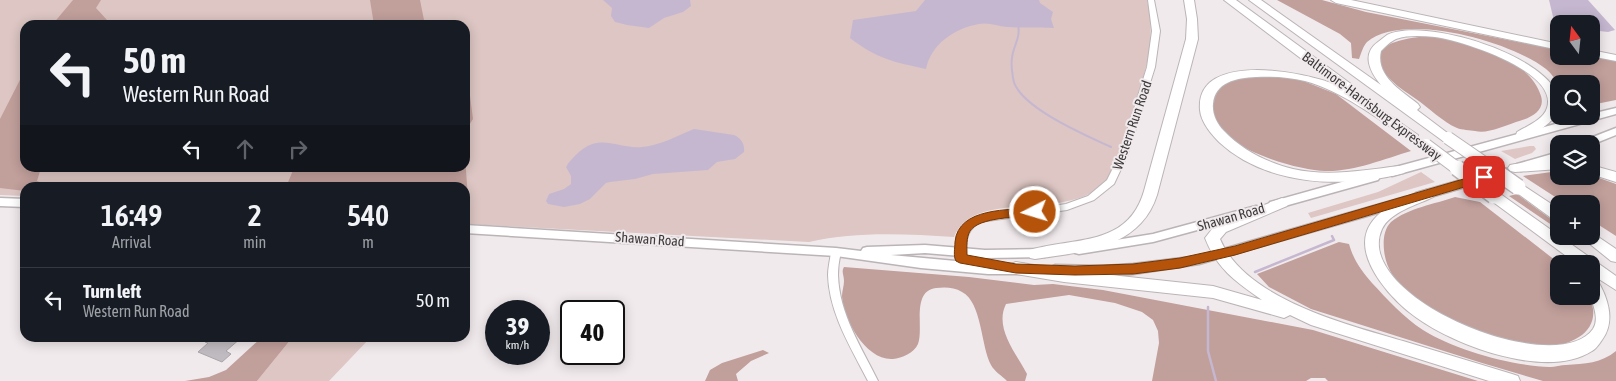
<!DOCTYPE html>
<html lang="en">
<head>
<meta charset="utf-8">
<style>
  body { margin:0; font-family:"Asap Condensed",sans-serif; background:#242831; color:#f1f3f6; height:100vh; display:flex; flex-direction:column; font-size:19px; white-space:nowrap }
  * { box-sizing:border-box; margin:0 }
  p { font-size:16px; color:#9ea1a6 }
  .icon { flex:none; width:28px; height:28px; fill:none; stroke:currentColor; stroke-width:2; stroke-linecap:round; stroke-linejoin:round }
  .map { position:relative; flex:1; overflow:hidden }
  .side { position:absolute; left:20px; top:182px; width:450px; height:160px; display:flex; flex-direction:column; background:#171b24; border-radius:15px; box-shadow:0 2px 12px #0003 }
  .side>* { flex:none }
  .top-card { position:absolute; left:20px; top:20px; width:450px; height:152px; border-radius:15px; box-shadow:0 2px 12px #0003; background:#171b24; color:#f1f3f6; overflow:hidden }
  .needle { width:32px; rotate:345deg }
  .tools { position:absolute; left:1550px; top:15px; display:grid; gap:10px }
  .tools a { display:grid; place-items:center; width:50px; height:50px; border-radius:10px; background:#171b24; box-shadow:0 2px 12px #0003; font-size:25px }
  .speed { position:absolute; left:485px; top:300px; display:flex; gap:10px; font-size:25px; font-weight:700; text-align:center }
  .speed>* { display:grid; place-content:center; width:65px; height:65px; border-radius:50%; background:#171b24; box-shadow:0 2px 12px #0003; line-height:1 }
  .speed small { font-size:12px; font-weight:400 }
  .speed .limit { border:2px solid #111; border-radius:8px; background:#fff; color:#111 }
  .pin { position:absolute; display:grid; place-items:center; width:42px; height:42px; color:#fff; margin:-21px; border-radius:10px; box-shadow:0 2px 8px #0006 }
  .me { position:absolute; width:55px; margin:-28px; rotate:265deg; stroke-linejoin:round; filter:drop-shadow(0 0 4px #0008) }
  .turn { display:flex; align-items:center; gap:18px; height:105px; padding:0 20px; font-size:22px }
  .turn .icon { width:65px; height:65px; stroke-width:2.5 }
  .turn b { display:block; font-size:35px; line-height:42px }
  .lanes { display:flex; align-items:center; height:48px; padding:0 20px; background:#0003; justify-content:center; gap:25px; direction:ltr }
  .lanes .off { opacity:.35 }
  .eta { display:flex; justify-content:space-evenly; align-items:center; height:85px; text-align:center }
  .eta b { font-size:30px; font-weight:600; line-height:35px }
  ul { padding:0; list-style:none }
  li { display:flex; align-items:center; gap:15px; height:65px; padding:0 20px; border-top:1px solid #363941 }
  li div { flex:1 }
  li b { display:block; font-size:19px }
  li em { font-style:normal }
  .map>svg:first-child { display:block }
</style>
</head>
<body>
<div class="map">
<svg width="1616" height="381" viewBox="0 0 1616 381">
  <rect width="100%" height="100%" fill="#f1eaed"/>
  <path fill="#ddc6c3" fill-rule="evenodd" d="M0 0H1147C1156 39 1147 67 1135 104 1128 127 1120 165 1105 182 1069 223 974 187 954 237 906 234 856 231 809 242L465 224V188H25V196L0 195ZM25 25H465V168H25Z
    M1530 146H1534L1536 149 1532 153 1515 159 1501 151Z
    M1421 172 1435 182 1311 218 1308 213 1378 192Z
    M292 338H370L329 381H257Z"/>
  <path fill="#c19f9b" d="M73 0H101L96 8 107 20 106 25H52Z
    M370 0H420L425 25H374Z
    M1277 0H1322L1366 12 1559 50V56H1591L1616 61V100L1591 105V84H1559C1555 79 1551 73 1546 69 1512 42 1404 11 1367 42 1363 46 1361 54 1359 59L1352 58 1351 43 1340 34Z
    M1429 36C1466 42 1529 56 1541 96 1546 112 1528 119 1516 122 1504 126 1488 134 1475 131 1470 130 1462 130 1457 128 1443 122 1429 108 1416 99 1408 93 1399 88 1392 81 1353 46 1403 38 1429 36Z
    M466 65 473 119 466 130 465 156 469 213H465V188L286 187 294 168H465Z
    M25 70V168H41L37 181 55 187 25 188V191L0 188V119Z
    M1259 74 1296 78 1336 94 1411 151C1384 159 1353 172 1325 171 1295 170 1205 145 1212 104 1213 98 1214 90 1219 86 1229 78 1247 77 1259 74Z
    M1559 171V176L1591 175 1616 184V236L1591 220V204H1566L1523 176Z
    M1517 194 1559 225V230L1509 196Z
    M1455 197 1480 202 1560 264 1559 296H1589C1604 328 1577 344 1548 347 1542 348 1535 350 1530 349 1518 348 1481 338 1471 334 1461 329 1451 321 1442 315 1416 299 1387 283 1384 250 1383 240 1384 229 1391 222 1408 208 1435 204 1455 197Z
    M1339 242 1349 244C1354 261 1361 270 1372 283 1387 299 1404 318 1423 330 1455 350 1512 366 1550 367 1555 367 1561 365 1566 365 1584 364 1602 363 1616 351V381H1543L1482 363 1311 309 1269 287 1257 274Z
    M844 267 969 277 1034 285 1053 284 1103 290 1313 330 1478 381H1328L1325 378H1311L1306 381H1152L1159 343 1158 331 1153 320 1142 312 1115 303 1069 295 1006 304C994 328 1016 353 1027 374L1025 381H1007C1002 376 994 371 991 365 981 347 982 302 962 292 954 287 945 287 936 288 911 291 924 329 918 344 914 353 902 358 893 359 866 361 843 319 842 296 842 291 844 286 844 281 844 275 841 272 844 267Z
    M261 338H292L257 381H185L209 377 226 370Z
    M763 350 769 353 751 361 736 374 738 381H705L710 370 722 363Z"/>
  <path fill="#c6b7d1" d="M603 0H690L691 6 683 12 664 18 649 28 627 25 615 22 611 16 612 8Z
    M925 0H1039L1040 3 1053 12 1051 19 1054 28C1038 27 1022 28 1007 27 998 26 988 22 979 24 955 28 931 44 926 69 894 62 877 59 850 38L853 20 916 11Z
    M1549 0H1588L1615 30 1608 32 1591 30V24H1557L1554 21Z
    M694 129 734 135C741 138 745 144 744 152L735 159 717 162 708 170 653 174 635 179 610 182 606 183 590 199 580 204 564 207 548 204 546 201 549 194 564 189 571 184V176L566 167C569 161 574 157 579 152 601 133 617 149 642 147 662 145 676 136 694 129Z"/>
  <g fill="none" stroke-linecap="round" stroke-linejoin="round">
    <path stroke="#c6b7d1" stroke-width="2" d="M1018 25C1021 38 1013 46 1012 58 1011 64 1012 72 1013 78 1016 106 1087 136 1111 147"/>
    <path stroke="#c6b7d1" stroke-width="2.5" d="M1255 272 1334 240 1332 236
      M1208 307V351L1216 381"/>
  </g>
  <path fill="#c0bbc0" stroke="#aaa5a9" d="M210 338H241L226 351 231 354 222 362 198 352 208 343 205 342Z"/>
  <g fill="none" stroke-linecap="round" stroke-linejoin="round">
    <g stroke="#bbb4b7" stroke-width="2">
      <path id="minor" d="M1148 0H1154L1160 31 1155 67 1128 154 1114 184 1094 200 1067 210 980 222C962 234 969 244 963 260H957C951 244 961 226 975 217L1066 204 1088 196 1107 180 1120 154 1147 67 1152 31Z
        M836 249 839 250 841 252C839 260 838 268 838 275 839 314 862 348 878 381H868C851 348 829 313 828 275 828 268 830 260 831 252L833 250Z"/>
    </g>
    <g stroke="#bbb4b7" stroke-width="3">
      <path id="major" d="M1616 108V114L1392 176 1386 172 1388 169 1585 116H1591V114Z
        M1616 128V135L1591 145 1579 144 1580 142Z
        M1559 152V159L1521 171 1516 167 1517 164Z
        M1503 168 1507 169 1509 172 1507 175 1420 200 1414 196 1416 193Z
        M1374 173 1380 177 1378 180 1274 209 1268 205 1270 202Z
        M1405 197 1409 198 1411 201 1409 204 1199 264 1133 274 1104 276 1055 275 1051 273 1049 270 1051 267 1055 265 1104 266 1133 264 1199 256Z
        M0 198 25 199V207L0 206Z
        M1256 206 1260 207 1262 210 1260 213 1153 242 1079 254 1075 253 1073 250 1075 247 1079 246 1153 234Z
        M465 225 836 248 861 251 863 248 867 247 925 245 985 250 1044 249 1048 250 1050 253 1048 256 1044 257 985 258 925 253 891 255 988 264H1024L1028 266 1030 269 1028 272 1024 274H988L921 268 836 256 465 233Z"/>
    </g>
    <g stroke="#bbb4b7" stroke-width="2">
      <path id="highway" d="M1184 0H1194L1197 19 1198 39 1157 195C1140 249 1082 252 1035 259L1030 258 1028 254 1030 250C1074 237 1128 247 1144 191L1186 39 1187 19Z
        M1224 0H1236L1351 84 1353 87 1348 90 1379 108 1418 135 1417 138H1407C1375 117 1342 91 1305 81 1289 77 1272 76 1256 77 1236 78 1215 82 1213 104 1212 114 1217 124 1224 131 1242 150 1268 163 1293 169 1328 177 1365 170 1399 166L1404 167 1406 170 1404 173C1345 189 1266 186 1219 142 1211 134 1201 122 1200 110 1195 50 1306 72 1336 85Z
        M1249 0H1261L1381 85C1370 72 1361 54 1378 42 1381 40 1384 37 1387 35 1434 12 1616 79 1541 129 1534 134 1526 140 1517 138L1516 135 1517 132C1527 126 1543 120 1547 108 1559 71 1460 40 1435 37 1422 36 1408 35 1396 39 1391 41 1385 47 1381 51 1375 76 1402 91 1418 104L1420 107 1417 110 1454 138 1453 141H1443Z
        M1331 0H1351L1559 44V50L1336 3Z
        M1591 50 1616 55V61L1590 56Z
        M1559 161V169L1515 172 1510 171 1508 168 1510 165 1515 164Z
        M1591 165 1616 172V182L1591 174Z
        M1518 182 1559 209V221L1554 220 1513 190 1511 187 1513 184Z
        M1428 189 1433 191 1435 194 1433 197C1417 205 1390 212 1382 229 1351 297 1556 381 1593 329 1600 318 1592 305 1591 295 1591 289 1591 283 1591 276L1596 278C1608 297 1616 321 1602 340 1599 344 1596 349 1592 351 1547 380 1456 346 1417 318 1394 302 1356 262 1367 231 1375 209 1407 195 1428 189Z
        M1494 191 1499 193 1616 276V290L1591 274V264H1577L1489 199 1487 196 1489 193Z
        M1282 198 1287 200 1289 203 1287 206 1226 232 1220 239C1245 299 1346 324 1403 341 1439 352 1476 363 1512 374L1518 376 1520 381H1489L1311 325 1290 315 1284 318 1213 298 1064 282 1016 274 1011 272 1008 268 1011 264 1016 262 1064 270 1213 286 1262 300C1235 281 1217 269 1205 238L1216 224Z
        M1591 232 1616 249V262L1611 261 1580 236H1591Z"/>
    </g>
    <use href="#minor" fill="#fff" fill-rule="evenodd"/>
    <use href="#major" fill="#fff" fill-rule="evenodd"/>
    <use href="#highway" fill="#fff" fill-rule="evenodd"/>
    <g stroke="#bbb4b7" stroke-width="14" stroke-linecap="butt">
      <path id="highway-bridge-far1" d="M1448 138 1493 169
        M1426 145 1458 169"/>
    </g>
    <g stroke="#bbb4b7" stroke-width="18" stroke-linecap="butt">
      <path id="highway-bridge" d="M1457 168 1494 196
        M1491 168 1518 187"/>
    </g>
    <use href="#highway-bridge-far1" stroke="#fff" stroke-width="12"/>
    <use href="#highway-bridge" stroke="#fff" stroke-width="15"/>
  </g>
  <path fill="#b45309" stroke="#753606" d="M1484 173 1488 175 1490 177 1488 180 1235 255 1180 268 1133 274 1075 275 1016 273 960 263 956 261C953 256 955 248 955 242 958 207 1010 210 1035 208L1041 212 1035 216C1019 217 979 217 970 231 966 238 967 247 967 255L1016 264 1075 266 1133 264 1180 258 1235 246Z"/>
  <g text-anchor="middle" stroke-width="4" stroke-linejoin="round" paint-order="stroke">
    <g font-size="14" fill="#3d3a3b" stroke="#f1eaed">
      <text transform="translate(1372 106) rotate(37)" y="5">Baltimore-Harrisburg Expressway</text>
      <text transform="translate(1132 125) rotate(-71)" y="5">Western Run Road</text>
      <text transform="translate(1231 217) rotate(-16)" y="5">Shawan Road</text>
      <text transform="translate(650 239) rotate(4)" y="5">Shawan Road</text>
    </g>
  </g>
</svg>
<div class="tools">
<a><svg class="needle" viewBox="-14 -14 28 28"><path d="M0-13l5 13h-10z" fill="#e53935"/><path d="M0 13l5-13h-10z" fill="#9ea1a6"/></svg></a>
<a><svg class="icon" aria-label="search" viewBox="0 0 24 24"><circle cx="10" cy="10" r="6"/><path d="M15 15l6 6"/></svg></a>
<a><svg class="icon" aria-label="layers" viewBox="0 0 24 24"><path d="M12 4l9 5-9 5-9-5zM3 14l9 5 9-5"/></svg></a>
<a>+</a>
<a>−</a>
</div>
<div class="speed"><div>39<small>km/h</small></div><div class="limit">40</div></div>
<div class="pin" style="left:1484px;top:177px;background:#d93025"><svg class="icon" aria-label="arrive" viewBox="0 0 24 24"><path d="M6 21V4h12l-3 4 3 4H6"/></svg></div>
<svg class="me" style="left:1035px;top:212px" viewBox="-20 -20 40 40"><circle r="17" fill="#b45309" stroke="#fff" stroke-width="3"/><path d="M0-11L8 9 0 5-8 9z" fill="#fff"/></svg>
<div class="top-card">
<div class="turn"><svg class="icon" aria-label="left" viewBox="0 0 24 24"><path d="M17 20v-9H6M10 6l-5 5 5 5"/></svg><div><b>50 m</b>Western Run Road</div></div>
<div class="lanes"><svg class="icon" aria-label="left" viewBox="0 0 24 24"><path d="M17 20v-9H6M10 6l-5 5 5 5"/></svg><svg class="icon off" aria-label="ahead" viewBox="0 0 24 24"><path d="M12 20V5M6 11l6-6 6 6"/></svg><svg class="icon off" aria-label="right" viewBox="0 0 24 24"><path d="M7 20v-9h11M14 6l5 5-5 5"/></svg></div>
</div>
<section class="side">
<div class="eta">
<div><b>16:49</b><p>Arrival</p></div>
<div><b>2</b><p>min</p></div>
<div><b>540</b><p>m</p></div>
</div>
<ul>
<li><svg class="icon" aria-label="left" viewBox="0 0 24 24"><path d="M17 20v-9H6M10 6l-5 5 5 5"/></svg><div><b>Turn left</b><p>Western Run Road</p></div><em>50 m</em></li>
</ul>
</section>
</div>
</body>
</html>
